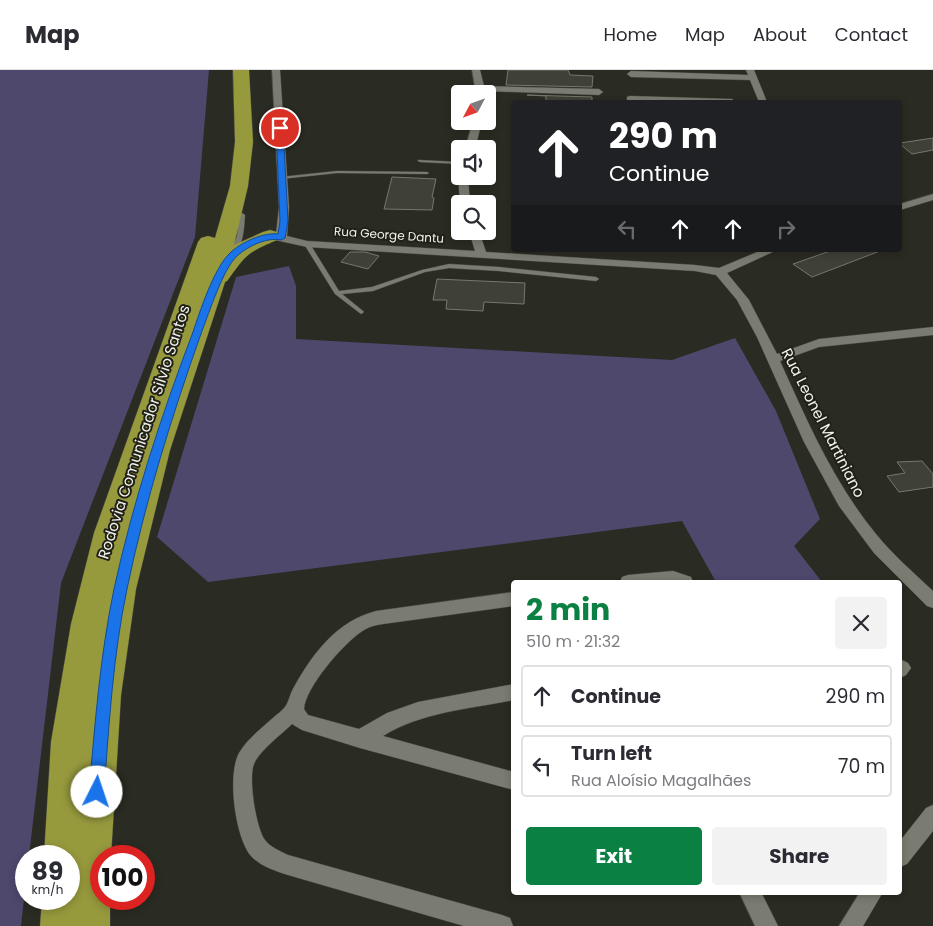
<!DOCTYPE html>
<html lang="en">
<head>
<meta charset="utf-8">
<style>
  body { margin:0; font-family:Poppins,sans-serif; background:#f2f2f3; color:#2b2b33; height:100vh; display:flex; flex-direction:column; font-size:19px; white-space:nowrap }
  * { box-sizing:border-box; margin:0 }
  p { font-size:16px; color:#7c7c81 }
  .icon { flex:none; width:28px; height:28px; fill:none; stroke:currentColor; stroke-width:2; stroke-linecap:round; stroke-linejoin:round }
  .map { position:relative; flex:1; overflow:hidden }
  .drawer { position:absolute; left:511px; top:510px; width:391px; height:315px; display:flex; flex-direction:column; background:#fff; border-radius:5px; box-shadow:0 2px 8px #0003 }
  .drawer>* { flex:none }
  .guide { position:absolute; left:511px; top:30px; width:391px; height:152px; border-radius:5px; box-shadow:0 2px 8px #0003; background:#202124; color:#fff; overflow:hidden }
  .needle { width:32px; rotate:229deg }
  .buttons { position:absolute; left:451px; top:15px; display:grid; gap:10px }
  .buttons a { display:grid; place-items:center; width:45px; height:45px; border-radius:5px; background:#fff; box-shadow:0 2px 8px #0003; font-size:25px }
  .speed { position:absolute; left:15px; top:775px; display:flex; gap:10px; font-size:25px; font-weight:700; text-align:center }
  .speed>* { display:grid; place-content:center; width:65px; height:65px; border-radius:50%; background:#fff; box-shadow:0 2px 8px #0003; line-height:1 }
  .speed small { font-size:12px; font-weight:400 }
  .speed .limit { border:8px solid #d22; background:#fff; color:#111 }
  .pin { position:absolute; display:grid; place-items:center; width:42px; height:42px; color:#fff; margin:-21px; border:2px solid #fff; border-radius:50%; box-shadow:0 1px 5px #0007 }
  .me { position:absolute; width:55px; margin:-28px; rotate:4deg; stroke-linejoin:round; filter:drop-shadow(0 0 4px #0008) }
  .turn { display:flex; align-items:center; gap:18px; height:105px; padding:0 15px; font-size:22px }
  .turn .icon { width:65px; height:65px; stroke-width:2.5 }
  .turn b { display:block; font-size:35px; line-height:42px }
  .lanes { display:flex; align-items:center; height:48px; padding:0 15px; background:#0003; justify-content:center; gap:25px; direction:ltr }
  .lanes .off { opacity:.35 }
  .round { display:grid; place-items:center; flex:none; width:52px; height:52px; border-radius:5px; background:#f2f2f3 }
  .summary { display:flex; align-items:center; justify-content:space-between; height:85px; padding:0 15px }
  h1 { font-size:30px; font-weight:700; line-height:38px; color:#0b8043 }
  .action { display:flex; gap:10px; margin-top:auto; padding:10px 15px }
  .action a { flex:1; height:58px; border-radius:5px; background:#0b8043; color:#fff; font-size:20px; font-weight:700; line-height:58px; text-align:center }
  .action a+a { background:#f2f2f3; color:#2b2b33 }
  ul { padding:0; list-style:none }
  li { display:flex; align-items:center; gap:15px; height:62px; margin:0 10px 8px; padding:0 5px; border:2px solid #e1e1e2; border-radius:5px }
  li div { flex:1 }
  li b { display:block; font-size:19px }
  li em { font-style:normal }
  header { display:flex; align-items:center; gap:30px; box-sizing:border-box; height:70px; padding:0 25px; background:#fff; border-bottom:1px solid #e1e1e2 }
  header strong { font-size:24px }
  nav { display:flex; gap:28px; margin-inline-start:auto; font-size:18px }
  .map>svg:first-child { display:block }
</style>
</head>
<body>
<header>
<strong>Map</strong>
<nav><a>Home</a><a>Map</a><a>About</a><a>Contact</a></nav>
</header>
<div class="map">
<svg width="933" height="856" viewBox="0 0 933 856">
  <rect width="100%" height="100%" fill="#2a2b22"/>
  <path fill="#4e486d" d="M0 0H209L195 167 61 513 29 786H26V812L21 856H0Z
    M289 196 296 216V269L672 290 735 268 776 341 820 449 794 476 822 512H716L682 451 208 512 157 467 236 207Z"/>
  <path fill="#3f4036" stroke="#77786d" d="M508 0H568L570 5 593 6 592 17 506 15Z
    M527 25 592 27V32H546V26Z
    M933 68V80L912 84 900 74V73Z
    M392 107 436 109 432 127 434 128 432 140 384 139Z
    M833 180H880V181L812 207 793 194Z
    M350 182H365L379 186 368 199 341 192Z
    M437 209 525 213 524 234 484 232 483 241 446 239 447 230H433Z
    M922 391 933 404V417L899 422 887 406 905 403 897 392Z"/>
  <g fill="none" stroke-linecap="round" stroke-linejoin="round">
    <g stroke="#494a41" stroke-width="1">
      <path id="lane" d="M480 19 482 20V21L462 22 460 24 459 30 455 29 458 20Z
        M418 90 460 92V94L420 92 418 91Z
        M337 101 427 102 429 103 427 104 337 103 281 109 279 108 281 107Z
        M242 143 245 145C244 157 244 175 234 183L231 181 237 166 239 145Z
        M307 172 310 174 339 221 372 217 422 200 449 194 499 197 596 207 599 209 596 211 499 201 449 198 425 202 373 221 342 224 363 241 364 242 361 244 335 224 304 174Z"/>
    </g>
    <g stroke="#494a41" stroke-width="1">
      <path id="street" d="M272 0H280L289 137 287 166 307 171 475 181 469 161H479L486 182 695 195 719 198 762 180H777L727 203 749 230 777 284 819 269 933 257V265L819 277 780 291C807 351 834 413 876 464 893 485 914 503 933 521V538L927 536 874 483 839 436 804 372 757 267 737 230 716 205 695 201 307 177 266 168 265 166 266 164H276L279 137Z
        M472 0H480L484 16 599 19 603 22 599 25 484 21V24H476Z
        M746 0H754L767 32H759L750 10 631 7 627 4 631 1 748 5Z
        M630 26 732 29 736 32 627 31V27Z
        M473 51H482L475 79H465Z
        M460 104V106H468L470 134H460L458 106Z
        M933 124V130L900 140V134Z
        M673 501 691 507 693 512H620L622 507 628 505Z
        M514 522V536L383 554C375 555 368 557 361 562 343 574 305 618 304 639L308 645 359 659 387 643 418 632 514 614V630C469 639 422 642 383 666L514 702V720L360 678 302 660 292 654C282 664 259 681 254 694 248 707 256 759 265 770 270 777 280 781 288 785L502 845 510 848 513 856H464L288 805C276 801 260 796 251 786 235 767 227 705 239 683 247 669 262 658 274 647 277 644 282 641 285 637 289 632 290 623 294 617 313 583 337 551 376 541Z
        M902 590 908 593 911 598 906 605 900 608V591Z
        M933 735V761L907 794 900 797V771L926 738Z
        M739 822H761L778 856H755Z
        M860 822H883L863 856H839Z"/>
    </g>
    <g stroke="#494a41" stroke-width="1">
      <path id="highway" d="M233 0H249L253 72 248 116 234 175 263 162 270 160 277 162 280 166 277 170C246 183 246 185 227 211L225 212 170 380 136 519 121 625 111 786H101V829H110V856H40L42 829H69V813L72 814V801L69 803V786H44L51 672 71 554 94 463 198 172 201 168 208 166 215 168 230 116 235 72Z"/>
    </g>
    <use href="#lane" fill="#7b7c71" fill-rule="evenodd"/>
    <use href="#street" fill="#7b7c71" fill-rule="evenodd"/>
    <use href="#highway" fill="#96993c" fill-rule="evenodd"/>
  </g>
  <path fill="#1a73e8" stroke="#114b97" d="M280 56 283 58 288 151 285 168 281 170C267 167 248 176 237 186 223 199 209 243 202 261 172 345 145 432 127 519 113 586 109 654 104 722L102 727 97 729 91 727 89 722C95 654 100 586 114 519 133 432 161 346 193 262 200 241 214 198 230 183 240 173 263 162 278 164L280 151 276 58Z"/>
  <g text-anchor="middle" stroke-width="4" stroke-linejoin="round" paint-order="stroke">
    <g font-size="12" fill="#f2f3ec" stroke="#212118">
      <text transform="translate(389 165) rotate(4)" y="4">Rua George Dantu</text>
    </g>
    <g font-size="15" fill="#f2f3ec" stroke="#212118">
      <text transform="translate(823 353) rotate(63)" y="5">Rua Leonel Martiniano</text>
      <text transform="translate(144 362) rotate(-72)" y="5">Rodovia Comunicador Silvio Santos</text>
    </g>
  </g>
</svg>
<div class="buttons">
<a><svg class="needle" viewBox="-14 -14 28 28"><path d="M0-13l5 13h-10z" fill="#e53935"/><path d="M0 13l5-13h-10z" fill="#7c7c81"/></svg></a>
<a><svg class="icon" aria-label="sound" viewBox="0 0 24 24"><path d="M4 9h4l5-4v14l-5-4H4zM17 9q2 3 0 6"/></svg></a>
<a><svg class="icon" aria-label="search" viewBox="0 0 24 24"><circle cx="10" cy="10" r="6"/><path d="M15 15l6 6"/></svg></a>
</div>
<div class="speed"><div>89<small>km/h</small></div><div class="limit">100</div></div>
<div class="pin" style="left:280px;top:58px;background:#d93025"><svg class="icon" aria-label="arrive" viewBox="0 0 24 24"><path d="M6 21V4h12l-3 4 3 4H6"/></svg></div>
<svg class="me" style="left:97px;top:722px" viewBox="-20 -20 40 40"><circle r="19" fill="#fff"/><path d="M0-13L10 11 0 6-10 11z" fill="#1a73e8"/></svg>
<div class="guide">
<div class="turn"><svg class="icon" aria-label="ahead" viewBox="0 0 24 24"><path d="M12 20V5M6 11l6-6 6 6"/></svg><div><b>290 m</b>Continue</div></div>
<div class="lanes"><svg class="icon off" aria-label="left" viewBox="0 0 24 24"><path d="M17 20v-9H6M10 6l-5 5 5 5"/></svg><svg class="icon" aria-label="ahead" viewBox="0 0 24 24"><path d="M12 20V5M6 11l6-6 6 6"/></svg><svg class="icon" aria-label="ahead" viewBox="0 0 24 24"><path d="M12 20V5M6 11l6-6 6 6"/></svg><svg class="icon off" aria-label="right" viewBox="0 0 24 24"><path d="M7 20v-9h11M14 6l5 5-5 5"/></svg></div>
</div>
<section class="drawer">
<div class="summary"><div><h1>2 min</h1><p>510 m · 21:32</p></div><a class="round"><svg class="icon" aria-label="close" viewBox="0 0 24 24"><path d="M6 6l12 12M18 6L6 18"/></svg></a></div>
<ul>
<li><svg class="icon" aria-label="ahead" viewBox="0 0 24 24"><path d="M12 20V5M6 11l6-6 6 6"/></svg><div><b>Continue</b></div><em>290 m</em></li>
<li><svg class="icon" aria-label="left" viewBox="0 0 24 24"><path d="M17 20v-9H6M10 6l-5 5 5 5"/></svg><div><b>Turn left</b><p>Rua Aloísio Magalhães</p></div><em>70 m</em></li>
</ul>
<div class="action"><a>Exit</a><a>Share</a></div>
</section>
</div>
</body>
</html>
